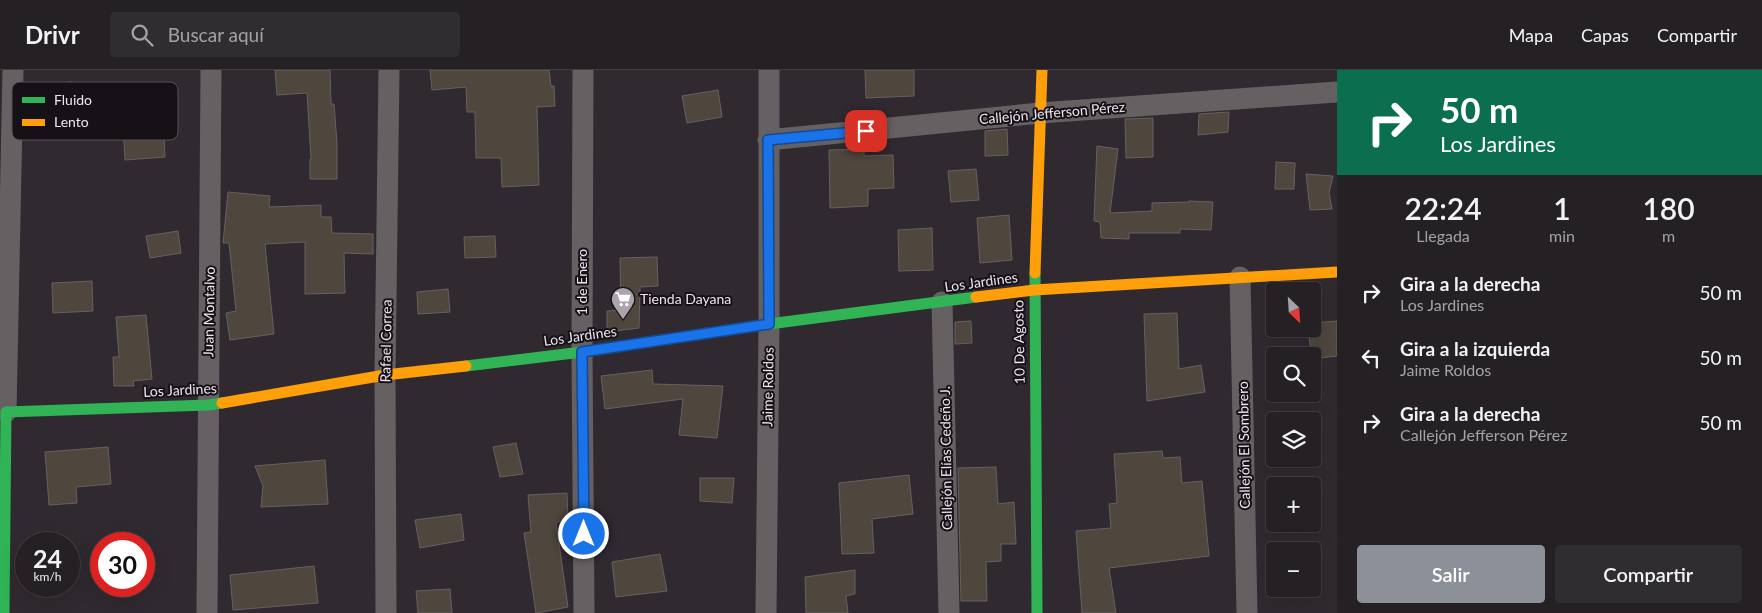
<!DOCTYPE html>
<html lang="es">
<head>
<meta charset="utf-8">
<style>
  body { margin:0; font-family:Lato,sans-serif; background:#302d31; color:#f1f3f6; height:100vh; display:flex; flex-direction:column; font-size:19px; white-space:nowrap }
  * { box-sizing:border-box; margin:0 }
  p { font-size:16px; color:#a3a3a6 }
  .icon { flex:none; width:28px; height:28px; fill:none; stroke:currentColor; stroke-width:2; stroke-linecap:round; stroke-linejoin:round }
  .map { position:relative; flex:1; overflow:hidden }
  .panel { display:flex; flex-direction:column; background:#242024; width:425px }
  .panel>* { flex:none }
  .banner { background:#0b6e4f; color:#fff; overflow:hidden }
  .needle { width:32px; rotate:155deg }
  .tools { position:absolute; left:1266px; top:212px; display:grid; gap:10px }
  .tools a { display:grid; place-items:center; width:55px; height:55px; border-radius:5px; background:#242024; box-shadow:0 5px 20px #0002,0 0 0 1px #413e41; font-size:25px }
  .speed { position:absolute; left:15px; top:462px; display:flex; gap:10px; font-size:25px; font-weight:700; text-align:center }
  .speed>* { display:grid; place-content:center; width:65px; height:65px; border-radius:50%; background:#242024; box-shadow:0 5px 20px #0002,0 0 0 1px #413e41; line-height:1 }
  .speed small { font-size:12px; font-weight:400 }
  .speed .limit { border:8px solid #d22; background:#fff; color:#111 }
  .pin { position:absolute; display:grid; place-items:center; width:42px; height:42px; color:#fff; margin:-21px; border-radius:10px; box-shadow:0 2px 8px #0006 }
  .me { position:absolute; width:55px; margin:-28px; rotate:0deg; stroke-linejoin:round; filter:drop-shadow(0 0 4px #0008) }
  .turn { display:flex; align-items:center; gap:18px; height:105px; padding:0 20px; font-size:22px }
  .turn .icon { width:65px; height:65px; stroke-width:2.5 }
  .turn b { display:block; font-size:35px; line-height:42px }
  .eta { display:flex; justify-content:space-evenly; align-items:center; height:85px; text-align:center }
  .eta b { font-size:30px; font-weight:600; line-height:35px }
  .primary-button { display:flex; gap:10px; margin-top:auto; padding:10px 20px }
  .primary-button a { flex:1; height:58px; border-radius:5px; background:#8c9099; color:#fff; font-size:20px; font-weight:600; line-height:58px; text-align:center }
  .primary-button a+a { background:#302d31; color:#f1f3f6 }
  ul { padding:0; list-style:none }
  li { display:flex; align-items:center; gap:15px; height:65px; padding:0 20px }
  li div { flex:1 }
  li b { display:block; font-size:19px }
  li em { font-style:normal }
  header { display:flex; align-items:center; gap:30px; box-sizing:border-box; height:70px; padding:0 25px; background:#242024; border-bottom:1px solid #413e41 }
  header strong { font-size:24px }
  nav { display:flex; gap:28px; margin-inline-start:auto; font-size:18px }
  .search { width:350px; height:45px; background:#302d31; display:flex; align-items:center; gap:12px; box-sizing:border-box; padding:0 18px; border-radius:5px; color:#a3a3a6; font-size:19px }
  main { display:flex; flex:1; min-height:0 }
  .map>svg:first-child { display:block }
</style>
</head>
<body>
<header>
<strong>Drivr</strong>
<div class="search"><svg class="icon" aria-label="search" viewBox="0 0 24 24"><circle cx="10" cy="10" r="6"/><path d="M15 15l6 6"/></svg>Buscar aquí</div>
<nav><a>Mapa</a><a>Capas</a><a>Compartir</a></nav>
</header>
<main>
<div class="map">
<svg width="1337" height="543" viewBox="0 0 1337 543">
  <rect width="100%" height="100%" fill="#302a30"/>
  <path fill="#4f463e" stroke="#666160" d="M275 0H330L331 34H334L337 73V109H310V89H311L307 23 277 25Z
    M430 0H549L551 16H554L555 36 537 37 539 115 502 117 501 88H476L475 42H467L466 17 432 20Z
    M865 0H914V26L866 28Z
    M72 12 74 41 51 43 49 14Z
    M172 15 173 46H163L165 87 125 90 121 18Z
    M718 20 722 47 687 53 682 26Z
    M1229 42 1228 62 1198 65 1199 44Z
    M1153 48V87L1126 88 1125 49Z
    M1007 59 1008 85 985 86V61Z
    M1097 76 1118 79 1110 143 1152 141V133L1189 132V131L1213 132 1211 160 1180 159V163H1129V169L1101 168 1100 152 1094 151Z
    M864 79V86L893 85 894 118 868 119V136L830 138 829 80Z
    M1276 92 1295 93 1294 119H1275Z
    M976 99 979 130 951 132 948 101Z
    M1306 104 1333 106 1329 123 1332 139 1310 140Z
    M228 122 270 126 269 137 321 135V147H331L332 163 373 164V184L344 183 345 223 305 224V172L265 174 274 264 230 270 226 243 236 241 229 173H223Z
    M1009 145 1012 190 980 193 977 148Z
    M932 158 933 200 899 201 898 160Z
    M178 161 181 183 150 188 146 166Z
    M495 166 496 187 465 188 464 167Z
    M657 187 658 216 640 217 639 258 607 262V241L621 240 620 188Z
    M92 211 93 241 53 243 52 213Z
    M448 219 450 242 418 244 417 222Z
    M1177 243 1179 299 1201 295 1205 322 1147 331 1144 244Z
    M146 245 152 309 133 311 134 316H114L113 287H119L116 247Z
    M971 251 972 273 955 274V252Z
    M1337 251V286L1312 289 1308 259H1312V253Z
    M652 300 653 314 723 316 717 368 679 365 683 329 605 339 601 306Z
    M516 373 523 404 500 407 493 377Z
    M108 377 111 414 76 417 77 433 49 435 45 382Z
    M1162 381 1163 388 1180 387 1182 413 1202 411 1209 486 1109 498 1116 543H1082L1076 461 1111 458 1109 434 1117 433 1114 384Z
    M325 390 328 434 261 437 263 416 255 396Z
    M996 397 998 434 1014 432 1016 474H1001V491L986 492 987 531H961L958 398Z
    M909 405 913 444 872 449 874 483 842 484 839 413Z
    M700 408H734L732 433 700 431Z
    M567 423 568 451 556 452 568 537 536 543 524 463 531 462 528 425Z
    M461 444 464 470 420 478 415 450Z
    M660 484 667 521 616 527 612 492Z
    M314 496 318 533 233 540 230 505Z
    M855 500V524L846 526 848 543H806L805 507Z
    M450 519 452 543H418L416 521Z"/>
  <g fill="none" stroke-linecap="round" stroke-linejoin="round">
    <path stroke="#656162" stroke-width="21" d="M583 0 582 282 584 543
      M768 70 1040 43 1337 22
      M1240 207 1247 543
      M942 232 949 543
      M6 342 13 0
      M207 543 211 0
      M386 543 385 305 389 0
      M766 543 769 254V0"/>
    <path stroke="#30b455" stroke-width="11" d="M1035 203 1037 543
      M466 296 582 282 769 254 976 227
      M4 543 6 342 208 335 222 333"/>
    <path stroke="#ff9f0a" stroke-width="11" d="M1035 203 1042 0
      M976 227 1034 220 1337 202
      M222 333 385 305 466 296"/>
  </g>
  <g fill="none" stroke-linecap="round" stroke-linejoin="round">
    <g stroke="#114b97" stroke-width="12">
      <path id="route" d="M584 464 582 282 769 254 768 70 866 61"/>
    </g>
    <use href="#route" stroke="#1a73e8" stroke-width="9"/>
  </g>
  <defs>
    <g id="supermarket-pin" transform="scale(1.25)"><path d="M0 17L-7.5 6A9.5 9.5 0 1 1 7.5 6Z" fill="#aba4ac" stroke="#161117"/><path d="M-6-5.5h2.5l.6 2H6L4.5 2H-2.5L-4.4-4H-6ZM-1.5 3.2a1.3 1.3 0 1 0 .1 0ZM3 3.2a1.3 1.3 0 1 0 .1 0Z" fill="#fff"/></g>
  </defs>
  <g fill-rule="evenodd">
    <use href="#supermarket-pin" x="623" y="229"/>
  </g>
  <g text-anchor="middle" stroke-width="4" stroke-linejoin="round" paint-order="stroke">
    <g font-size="14" fill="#ede5ee" stroke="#161117">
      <text transform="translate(1052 43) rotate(-5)" y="5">Callejón Jefferson Pérez</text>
      <text transform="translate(582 212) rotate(-90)" y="5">1 de Enero</text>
      <text transform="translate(981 212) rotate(-8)" y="5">Los Jardines</text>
      <text transform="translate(209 242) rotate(-89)" y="5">Juan Montalvo</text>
      <text transform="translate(580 266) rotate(-8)" y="5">Los Jardines</text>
      <text transform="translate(386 271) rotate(-89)" y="5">Rafael Correa</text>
      <text transform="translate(1019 272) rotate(-91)" y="5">10 De Agosto</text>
      <text transform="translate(768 317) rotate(-89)" y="5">Jaime Roldos</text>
      <text transform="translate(180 320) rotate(-3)" y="5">Los Jardines</text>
      <text transform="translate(1244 375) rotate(-91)" y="5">Callejón El Sombrero</text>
      <text transform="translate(946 388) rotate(-91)" y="5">Callejón Elías Cedeño J.</text>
    </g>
    <g font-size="14" fill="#ede5ee" stroke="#161117" text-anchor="start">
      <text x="640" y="234">Tienda Dayana</text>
    </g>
  </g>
  <rect x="12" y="12" width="166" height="58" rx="8" fill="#161117" stroke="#565158" stroke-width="1"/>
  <rect x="22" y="27" width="23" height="6" fill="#30b455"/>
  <rect x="22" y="49" width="23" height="7" fill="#ff9f0a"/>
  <g font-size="14" fill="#ede5ee">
    <text x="54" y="35">Fluido</text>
    <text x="54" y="57">Lento</text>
  </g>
</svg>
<div class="tools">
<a><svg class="needle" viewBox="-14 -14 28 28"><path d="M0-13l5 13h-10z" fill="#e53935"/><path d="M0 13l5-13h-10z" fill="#a3a3a6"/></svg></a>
<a><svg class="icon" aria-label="search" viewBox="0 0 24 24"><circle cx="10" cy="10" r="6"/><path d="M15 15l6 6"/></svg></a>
<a><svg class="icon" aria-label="layers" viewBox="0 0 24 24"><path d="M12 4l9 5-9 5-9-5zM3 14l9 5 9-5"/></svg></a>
<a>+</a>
<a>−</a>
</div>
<div class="speed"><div>24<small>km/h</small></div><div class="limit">30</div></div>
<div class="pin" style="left:866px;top:61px;background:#d93025"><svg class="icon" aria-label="arrive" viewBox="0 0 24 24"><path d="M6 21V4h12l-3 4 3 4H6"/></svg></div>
<svg class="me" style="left:584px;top:464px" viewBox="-20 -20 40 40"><circle r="17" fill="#1a73e8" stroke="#fff" stroke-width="3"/><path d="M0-11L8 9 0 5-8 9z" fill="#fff"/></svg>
</div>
<section class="panel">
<div class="banner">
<div class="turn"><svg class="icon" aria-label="right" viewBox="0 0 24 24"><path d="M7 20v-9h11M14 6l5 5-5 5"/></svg><div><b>50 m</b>Los Jardines</div></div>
</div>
<div class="eta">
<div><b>22:24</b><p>Llegada</p></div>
<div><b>1</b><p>min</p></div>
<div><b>180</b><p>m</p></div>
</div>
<ul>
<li><svg class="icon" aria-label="right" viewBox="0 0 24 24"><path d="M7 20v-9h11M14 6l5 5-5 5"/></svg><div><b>Gira a la derecha</b><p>Los Jardines</p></div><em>50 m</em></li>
<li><svg class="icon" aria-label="left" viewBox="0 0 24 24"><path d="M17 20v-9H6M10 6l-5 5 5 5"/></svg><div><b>Gira a la izquierda</b><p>Jaime Roldos</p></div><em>50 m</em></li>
<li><svg class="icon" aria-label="right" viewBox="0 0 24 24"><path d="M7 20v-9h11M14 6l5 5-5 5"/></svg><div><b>Gira a la derecha</b><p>Callejón Jefferson Pérez</p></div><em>50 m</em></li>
</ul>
<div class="primary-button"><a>Salir</a><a>Compartir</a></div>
</section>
</main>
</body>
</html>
